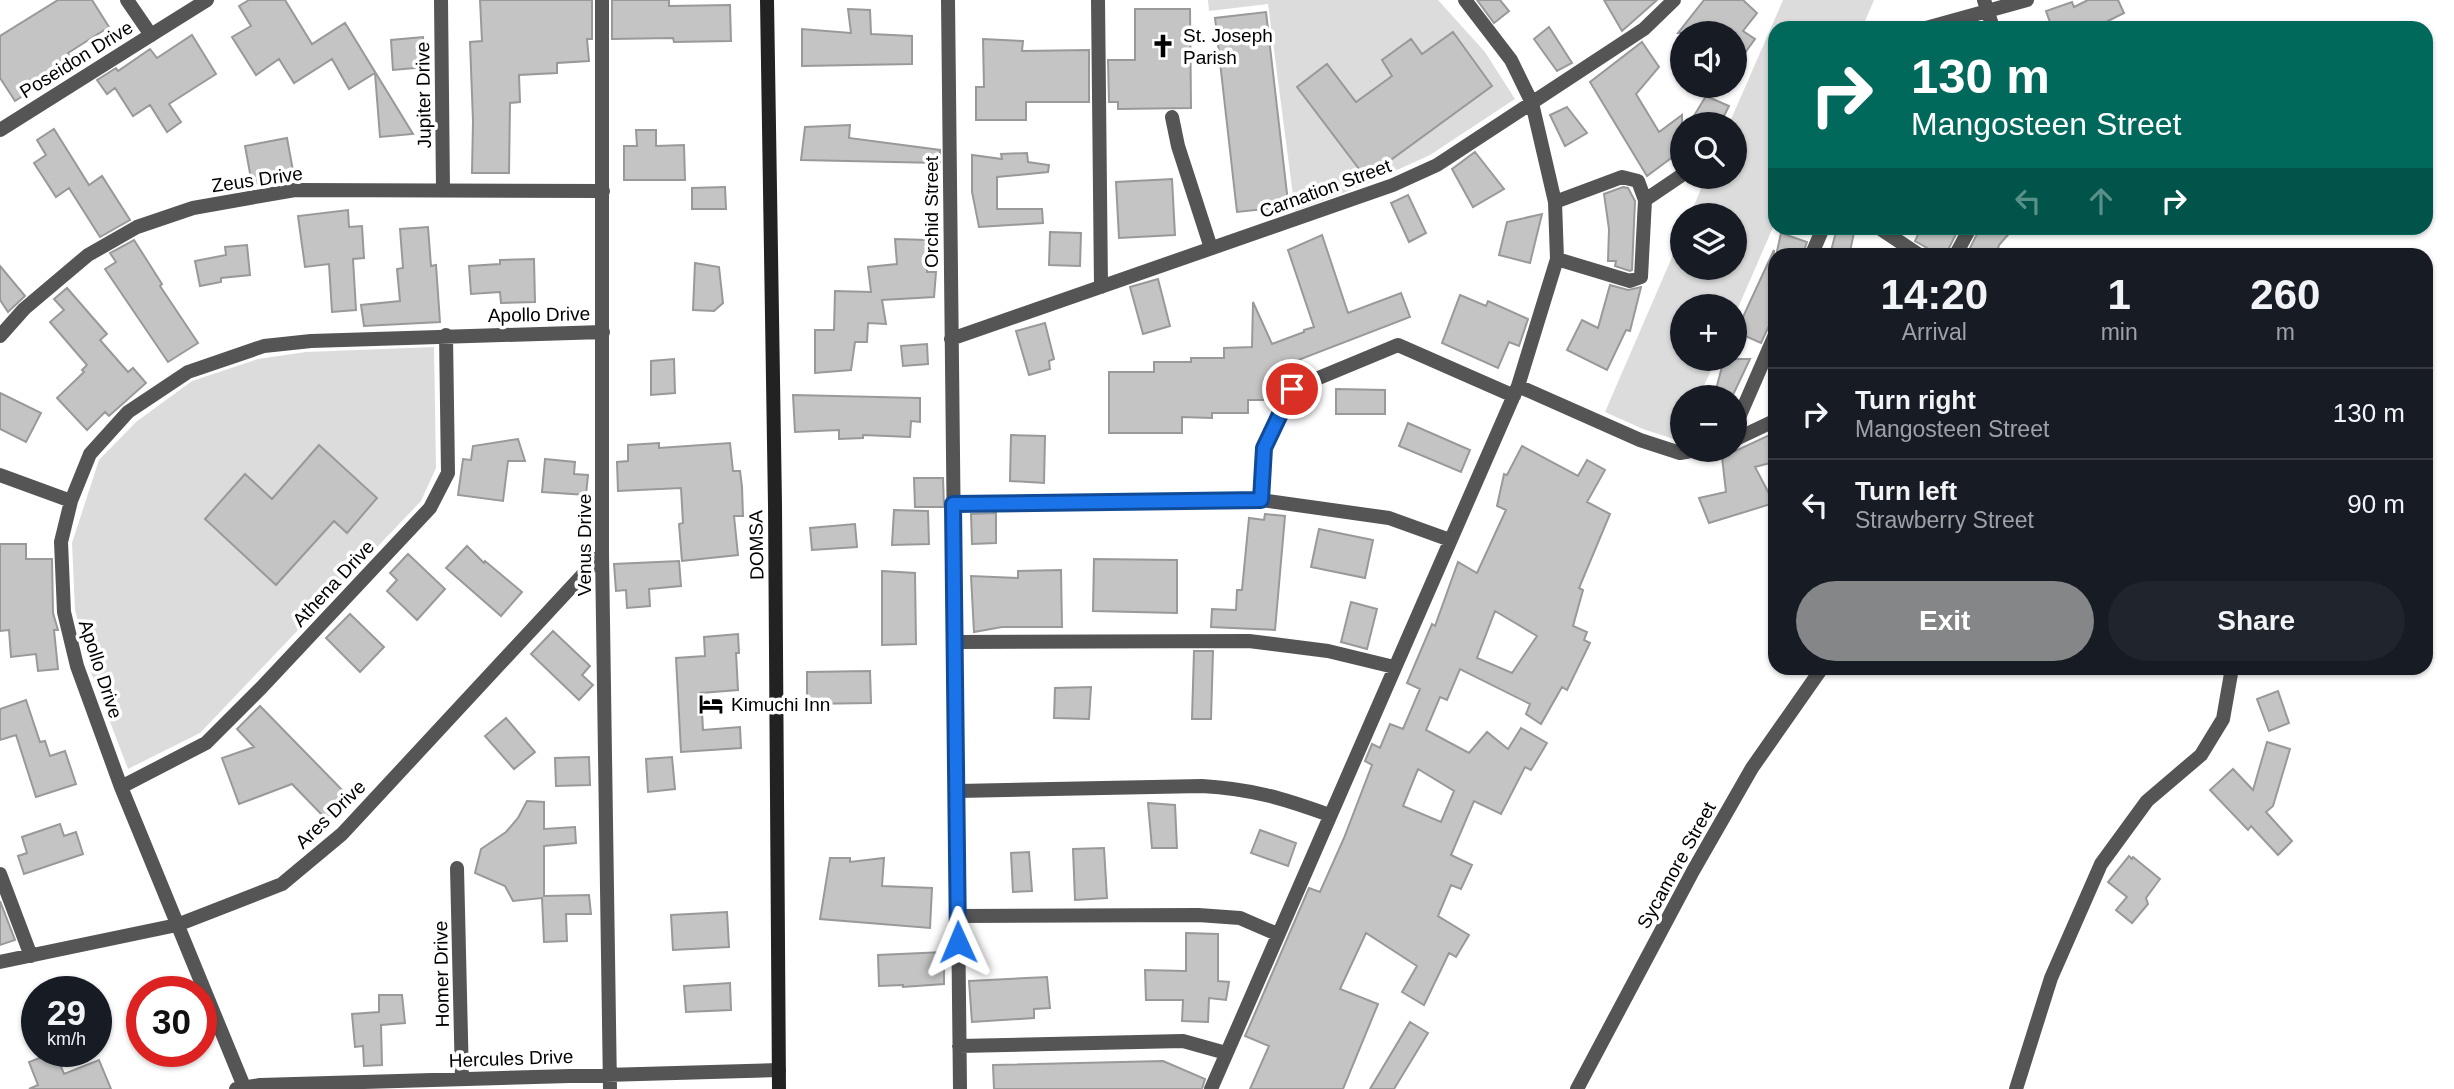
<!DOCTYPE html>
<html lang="en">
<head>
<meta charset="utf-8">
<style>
  body { margin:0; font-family:Helvetica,sans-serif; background:#20242c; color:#f1f3f6; height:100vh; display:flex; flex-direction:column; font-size:26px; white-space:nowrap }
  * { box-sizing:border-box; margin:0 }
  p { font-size:23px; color:#9ea1a6 }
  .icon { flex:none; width:38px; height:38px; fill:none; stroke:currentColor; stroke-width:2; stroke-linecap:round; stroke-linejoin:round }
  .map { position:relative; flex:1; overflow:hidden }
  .details { position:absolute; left:1768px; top:248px; width:665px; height:427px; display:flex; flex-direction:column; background:#171b24; border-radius:21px; box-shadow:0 2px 5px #0004 }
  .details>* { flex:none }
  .hud { position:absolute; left:1768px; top:21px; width:665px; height:214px; border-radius:21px; box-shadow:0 2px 5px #0004; background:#00695c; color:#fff; overflow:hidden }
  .controls { position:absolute; left:1670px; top:21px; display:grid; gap:14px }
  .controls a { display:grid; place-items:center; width:77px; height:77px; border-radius:50%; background:#171b24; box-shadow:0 2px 5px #0004; font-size:35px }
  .speed { position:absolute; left:21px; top:976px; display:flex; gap:14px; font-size:35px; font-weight:700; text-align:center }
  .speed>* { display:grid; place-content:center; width:91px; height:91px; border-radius:50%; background:#171b24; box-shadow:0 2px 5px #0004; line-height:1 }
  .speed small { font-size:18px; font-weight:400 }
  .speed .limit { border:10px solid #d22; background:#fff; color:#111 }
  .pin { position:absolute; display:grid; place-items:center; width:60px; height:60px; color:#fff; margin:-30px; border:4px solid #fff; border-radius:50%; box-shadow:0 2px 7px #0007 }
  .me { position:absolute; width:77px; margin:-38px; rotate:359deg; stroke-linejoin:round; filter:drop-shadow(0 0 5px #0008) }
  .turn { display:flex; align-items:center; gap:24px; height:147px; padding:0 28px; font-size:32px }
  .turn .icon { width:91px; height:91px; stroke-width:2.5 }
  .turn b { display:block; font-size:49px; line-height:60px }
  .lanes { display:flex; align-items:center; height:66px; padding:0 28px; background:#0003; justify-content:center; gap:35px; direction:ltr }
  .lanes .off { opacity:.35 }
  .eta { display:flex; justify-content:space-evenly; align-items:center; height:119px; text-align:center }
  .eta b { font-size:42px; font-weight:700; line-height:49px }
  .cta { display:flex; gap:14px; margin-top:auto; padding:14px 28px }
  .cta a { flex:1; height:80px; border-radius:42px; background:#858687; color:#fff; font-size:28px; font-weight:700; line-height:80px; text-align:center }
  .cta a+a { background:#20242c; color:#f1f3f6 }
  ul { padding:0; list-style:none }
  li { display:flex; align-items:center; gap:21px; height:91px; padding:0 28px; border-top:2px solid #363941 }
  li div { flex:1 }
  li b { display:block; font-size:26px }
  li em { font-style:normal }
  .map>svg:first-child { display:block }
</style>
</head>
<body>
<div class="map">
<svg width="2454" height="1089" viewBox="0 0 2454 1089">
  <rect width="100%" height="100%" fill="#fff"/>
  <path fill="#dcdcdc" d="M1208 0H1438L1485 52 1515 99 1430 155 1364 185 1295 211 1268 4 1209 11Z
    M1783 0H1874L1862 28H1774V225L1734 317V306H1682V359H1716L1699 397H1682L1680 441 1643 429 1605 412 1682 234V268H1734V215H1690L1706 177H1734V124H1729Z
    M434 347 436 468 421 501 200 733 128 769 91 672 75 610 72 543 99 460 136 422 192 381 258 359 306 352Z"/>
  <path fill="#c4c4c4" stroke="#999" stroke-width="2" fill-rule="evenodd" d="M58 0H92L109 27 68 53 74 64 15 101 0 78V36Z
    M249 0H285L312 44 345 23 413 134 380 137 375 73 349 89 332 59 294 83 279 59 256 75 232 37 251 26 239 6Z
    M480 0H592V39H587L589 61 557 63V73L519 75 520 102 510 103 509 173H472L473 121 470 42 482 41Z
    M612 0H669V6L730 5 731 41 674 42 673 38 612 39Z
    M1477 0H1500L1509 11 1494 23Z
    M1604 0H1657L1622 31Z
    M1704 0H1743L1757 13 1743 31 1755 39 1734 68V33H1678Z
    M2088 0H2118L2124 13 2104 23 2106 28H2052L2046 11 2072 2 2074 7Z
    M848 9 870 10 871 34 912 36V64L802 66V29L851 33Z
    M1135 9H1190L1191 108 1118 109V102H1109L1108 60H1135Z
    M1266 12 1289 211 1276 215 1274 208 1237 212 1215 18Z
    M1549 27 1572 63 1557 71 1534 39Z
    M1453 32 1492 86 1366 178 1297 87 1327 64 1356 102 1392 76 1382 60 1411 39 1422 54Z
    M192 35 216 74 169 104 181 122 167 132 150 105 133 116 115 88 107 94 97 80 116 68 118 71 150 49 157 58Z
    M423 37 426 67 393 70 391 40Z
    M983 39 1023 41 1022 51 1089 50V102H1026V120H976V87H984Z
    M1642 42 1659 67 1636 94 1659 132 1682 115V150L1647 176 1590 82Z
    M1706 96 1729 106 1720 124H1689Z
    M1567 107 1587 133 1565 146 1550 115Z
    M850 125 849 138 940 150V163L801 160 805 127Z
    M54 129 89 185 102 176 130 220 100 237 69 188 56 197 34 163 46 155 37 140Z
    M636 130H656V146L684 145 685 180H624V146H637Z
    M287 138 294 176 252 184 245 146Z
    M1475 152 1504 189 1473 207 1452 169Z
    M1027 153 1028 162 1049 165 1048 172 997 177V209H1042L1043 223 979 227 972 192V155L1002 159 1001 154Z
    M1172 179 1175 235 1119 238 1116 182Z
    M725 187 726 209H692V188Z
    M1623 187 1628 188 1635 201 1632 270 1630 271 1615 266 1616 261H1608L1609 229 1604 194Z
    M1408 195 1426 233 1409 242 1391 203Z
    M348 210 349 227 362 226 364 258 353 259 356 310 332 312 329 264 305 267 298 216Z
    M1542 214 1530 263 1499 255 1507 222Z
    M428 227 431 266 436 265 440 322 364 326 361 305 400 301 397 269 403 268 400 229Z
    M1837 228H1855L1849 256H1822L1825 249 1831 251Z
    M1921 228H1959L1945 256H1930L1927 248 1915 241Z
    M1980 228H2014L1999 245 1996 256H1966Z
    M1050 232 1081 233 1080 266 1049 265Z
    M1781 233 1807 242 1802 256H1776Z
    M1322 235 1348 313 1401 293 1410 317 1298 360 1302 372 1281 379V390L1276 400H1248V413H1212V418L1182 417V433H1109V372H1154V362H1191V358H1224V348L1252 347 1253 302 1272 344 1304 332V330L1314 327 1288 250Z
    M895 239 927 240V272H936L934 297 882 300 886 324 868 323 867 342H855L851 370 815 373V330H834L835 291 871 292 868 267 897 264Z
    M134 240 162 284 160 286 198 343 168 362 105 269 116 262 110 253Z
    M247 245 250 275 221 278V282L200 286 195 261 226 255 225 247Z
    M1774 250V315L1761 343 1736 332Z
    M534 259 535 302 501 303 500 292 471 294 469 266 500 264V260Z
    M695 263 719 267 723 303 714 311 693 310Z
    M0 266 25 296 8 312 0 300Z
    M1158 279 1170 326 1143 334 1130 287Z
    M1610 285 1628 290 1641 287 1630 331 1626 330 1607 370 1567 350 1582 320 1598 328Z
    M67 288 107 334 100 340 128 372 133 368 146 383 109 416 105 412 87 430 57 398 84 372 82 370 87 365 50 322 64 310 54 299Z
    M1460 295 1486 306 1488 301 1528 319 1519 346 1509 342 1498 368 1442 343Z
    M1045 323 1054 359 1049 361 1050 369 1029 375 1016 331Z
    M927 344 928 364 903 366 901 346Z
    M674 359 675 393 651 395V361Z
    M1724 359H1750L1732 397H1714Z
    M1336 389 1385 390V414H1336Z
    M0 393 41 413 26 442 0 429Z
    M793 395 920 398V422L911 421 910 437 863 435V438L839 439V430L795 432Z
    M1408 423 1470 450 1461 472 1399 446Z
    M1774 433V462L1755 467 1774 503 1709 523 1699 498 1726 492 1722 457Z
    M1011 435 1045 436 1044 483 1010 481Z
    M518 439 525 461H508L503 501 458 495 463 459 471 460 473 446Z
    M659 443V448L730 443 733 471H740L742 487 743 516H734L738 555 682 561 679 524 683 523 681 488 618 491 617 462 628 461V445Z
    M319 445 377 498 347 533 334 521 276 585 205 519 245 474 272 499Z
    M1522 446 1578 476 1587 460 1605 470 1587 502 1610 514 1579 588 1583 590 1573 626 1587 632 1584 640 1590 643 1567 690 1562 687 1541 724 1526 714 1530 704 1460 669 1447 700 1440 697 1426 730 1469 753 1487 732 1508 749 1521 728 1547 743 1531 770 1525 767 1501 814 1474 801 1451 855 1472 865 1461 889 1451 885 1438 916 1469 935 1456 957 1449 953 1424 1005 1402 992 1417 966 1366 933 1340 989 1378 1004 1343 1089H1250L1269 1046 1245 1036 1256 1011 1309 888 1320 892 1344 838 1372 765 1365 761 1372 744 1380 748 1390 724 1403 729 1420 689 1407 683 1432 624 1435 626 1458 562 1477 573 1506 510 1497 506 1504 474 1507 475ZM1495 611 1537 636 1512 673 1477 658ZM1418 769 1454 791 1441 822 1403 806Z
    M545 459 575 462 574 474 588 475 586 495 542 492Z
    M914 478H943L944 507H915Z
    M894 510 928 511 929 544 892 545Z
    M996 513V543L972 544 971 514Z
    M1265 514 1285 516 1275 630 1211 627 1212 609 1236 610 1237 590H1242L1249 518 1264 520Z
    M855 524 857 547 812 550 810 528Z
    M1319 529 1373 540 1365 578 1311 567Z
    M0 544H26V559H52L53 613 58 630H54L58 669 38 671 36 654 11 657 9 630 0 631Z
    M467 546 484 563 485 561 522 592 501 616 446 568Z
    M408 554 445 589 417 620 387 591 397 580 390 573Z
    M1094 559 1177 560V613L1093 611Z
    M679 561 681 586 649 589 650 606 627 608 626 590 616 591 614 564Z
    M1061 570 1062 627H1002L974 632 971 576 1018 578V571Z
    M882 571 915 573 916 644 882 645Z
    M1351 602 1377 609 1367 649 1341 642Z
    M350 614 384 647 360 672 326 638Z
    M553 631 590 666 582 675 593 685 579 700 531 654Z
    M738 634 739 653H736L738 690 701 693 703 730 740 727 741 748 681 752 676 658 705 656 704 637Z
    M1194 651H1213L1211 719H1192Z
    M870 671 871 703 807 704V672Z
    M1091 687 1089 719 1054 718 1055 688Z
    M2278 691 2289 723 2269 731 2257 699Z
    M26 700 40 742 45 741 50 756 65 751 76 784 36 797 16 735 0 740V709Z
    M260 706 348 796 325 818 292 784 239 804 222 758 254 747 237 729Z
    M506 718 535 752 514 769 485 736Z
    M2267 742 2290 749 2273 806 2266 812 2292 841 2278 855 2251 826 2248 830 2210 790 2233 769 2253 790Z
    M589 757 590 785 556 786 555 758Z
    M672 757 675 789 648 792 646 759Z
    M527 801 544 802V829L575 827 576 843 544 846V896L589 895 591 914H566L567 941 544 942 542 898 513 901 505 886 475 873 481 849 506 832 518 818Z
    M1148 803 1175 805 1177 848H1152Z
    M60 824 64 836 76 832 83 854 24 874 18 856 27 853 22 837Z
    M1260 830 1296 843 1288 866 1251 853Z
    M1104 848 1107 898 1075 900 1073 849Z
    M1029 852 1032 891 1013 892 1011 853Z
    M2129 856 2132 859 2133 857 2160 879 2146 898 2148 904 2132 923 2116 910 2127 897 2108 882Z
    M830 858H850V862L884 858 882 886 932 888 930 928 820 919Z
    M0 901 15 940 0 945Z
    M727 912 729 947 673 950 671 915Z
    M1186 933 1218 934V981L1229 982 1226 1000 1209 998 1208 1022 1182 1021 1183 1000H1146L1145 970 1186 971Z
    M944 952V984L903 987V985L879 986 878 955Z
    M1047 977 1050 1008 1034 1009V1018L972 1022 969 981Z
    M730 983 731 1010 686 1012 684 986Z
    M379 995H402L405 1023 381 1025 382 1065 364 1066 363 1046 355 1047 352 1014 379 1012Z
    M1410 1022 1428 1033 1394 1089H1370Z
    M55 1052 64 1074 99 1060 111 1089H29L38 1085 29 1062Z
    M1163 1061 1205 1079 1202 1089H994L993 1065Z"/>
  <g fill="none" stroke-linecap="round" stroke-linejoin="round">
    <path stroke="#555" stroke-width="14" d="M1172 117 1178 146 1211 248"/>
    <path stroke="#555" stroke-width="14" d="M441 0 443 189
      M602 0V554L610 1089
      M948 0 960 1089
      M1098 0 1101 287
      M1984 0 1993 28
      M1926 28 2027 0
      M0 130 151 35
      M1645 200 1682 175
      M1555 202 1622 177 1638 181 1645 200 1641 277 1630 281 1557 259
      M1879 228 1921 256
      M1811 256 1823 228
      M1955 256 1970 228
      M0 336 24 309 88 255 137 227 193 208 295 190 603 191
      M951 339 1393 185 1437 165 1644 29 1674 0
      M1518 386 1640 440 1680 453 1697 450
      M1734 429 1774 337
      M1734 440 1774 421
      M0 475 71 501
      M1261 500 1264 448 1292 389 1398 345 1514 396
      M953 504 1261 500 1389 518 1450 540
      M956 642 1249 641 1328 651 1394 667
      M121 787 206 743 262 687 430 508 448 473 446 335
      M958 791 1202 786C1252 789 1282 798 1329 815
      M457 868 462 1079
      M0 874 31 956
      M958 916 1198 915 1240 918 1277 934
      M0 962 177 925 282 884 342 834 602 554
      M959 1046 1183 1041 1226 1053
      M236 1089 260 1085 779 1070
      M245 1089 121 787 77 666 64 612 61 542 71 501 90 454 128 412 188 372 264 346 311 341 603 332
      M1211 1089 1518 386 1557 259 1555 202 1532 103 1511 60 1465 0
      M1577 1089 1693 871 1752 768 1822 668
      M2016 1089 2051 978 2101 864 2147 801 2201 755 2223 719 2232 668"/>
    <path stroke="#555" stroke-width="14" d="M127 0 151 35 207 0"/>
    <path stroke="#222" stroke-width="14" d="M767 0 775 505 779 1089"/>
  </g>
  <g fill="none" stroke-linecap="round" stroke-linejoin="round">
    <g stroke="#114b97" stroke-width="18">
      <path id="route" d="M958 942 953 504 1261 500 1264 448 1292 389"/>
    </g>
    <use href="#route" stroke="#1a73e8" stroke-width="12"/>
  </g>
  <defs>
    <g id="church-bare" transform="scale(1.89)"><path d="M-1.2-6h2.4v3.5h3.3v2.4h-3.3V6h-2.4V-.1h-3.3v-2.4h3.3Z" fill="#000" stroke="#fff" stroke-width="2.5" paint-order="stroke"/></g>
    <g id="hotel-bare" transform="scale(1.89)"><path d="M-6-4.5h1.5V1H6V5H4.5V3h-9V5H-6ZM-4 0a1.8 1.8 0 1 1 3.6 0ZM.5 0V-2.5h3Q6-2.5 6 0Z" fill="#000" stroke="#fff" stroke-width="2.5" paint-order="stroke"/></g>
  </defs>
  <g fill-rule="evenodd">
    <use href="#church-bare" x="1163" y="46"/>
    <use href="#hotel-bare" x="711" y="704"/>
  </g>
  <g text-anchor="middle" stroke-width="7" stroke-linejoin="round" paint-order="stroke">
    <g font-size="19" fill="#000" stroke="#fff" text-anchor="start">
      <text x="1183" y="42">St. Joseph<tspan x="1183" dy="22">Parish</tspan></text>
      <text x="731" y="711">Kimuchi Inn</text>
    </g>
    <g font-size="19" fill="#000" stroke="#fff">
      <text transform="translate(76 59) rotate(-32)" y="7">Poseidon Drive</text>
      <text transform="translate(423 95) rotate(-91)" y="7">Jupiter Drive</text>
      <text transform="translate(257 179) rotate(-8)" y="7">Zeus Drive</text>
      <text transform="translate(1325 188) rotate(-20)" y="7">Carnation Street</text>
      <text transform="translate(931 212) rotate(-90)" y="7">Orchid Street</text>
      <text transform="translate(539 314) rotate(-1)" y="7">Apollo Drive</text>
      <text transform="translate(584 545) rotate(-90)" y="7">Venus Drive</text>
      <text transform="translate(756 545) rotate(-91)" y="7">DOMSA</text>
      <text transform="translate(333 583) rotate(-47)" y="7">Athena Drive</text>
      <text transform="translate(101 669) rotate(72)" y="7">Apollo Drive</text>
      <text transform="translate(330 814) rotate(-44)" y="7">Ares Drive</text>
      <text transform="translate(1676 865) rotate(-61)" y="7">Sycamore Street</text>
      <text transform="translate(441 974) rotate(-91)" y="7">Homer Drive</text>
      <text transform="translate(511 1058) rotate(-2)" y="7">Hercules Drive</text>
    </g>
  </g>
</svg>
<div class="controls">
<a><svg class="icon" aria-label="sound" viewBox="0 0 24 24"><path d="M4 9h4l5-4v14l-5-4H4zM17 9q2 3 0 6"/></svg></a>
<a><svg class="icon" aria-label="search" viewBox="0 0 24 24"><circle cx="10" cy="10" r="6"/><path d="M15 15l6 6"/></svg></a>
<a><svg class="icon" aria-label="layers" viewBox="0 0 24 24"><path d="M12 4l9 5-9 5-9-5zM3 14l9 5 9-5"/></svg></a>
<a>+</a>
<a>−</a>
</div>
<div class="speed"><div>29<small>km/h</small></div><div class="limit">30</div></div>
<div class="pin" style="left:1292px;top:389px;background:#d93025"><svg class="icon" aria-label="arrive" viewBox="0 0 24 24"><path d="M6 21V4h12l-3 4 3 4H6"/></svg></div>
<svg class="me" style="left:958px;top:942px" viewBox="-20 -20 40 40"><path d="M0-17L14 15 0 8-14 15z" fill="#1a73e8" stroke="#fff" stroke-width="4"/></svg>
<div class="hud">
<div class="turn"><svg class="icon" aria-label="right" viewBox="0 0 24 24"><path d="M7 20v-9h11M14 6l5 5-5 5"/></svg><div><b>130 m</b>Mangosteen Street</div></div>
<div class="lanes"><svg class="icon off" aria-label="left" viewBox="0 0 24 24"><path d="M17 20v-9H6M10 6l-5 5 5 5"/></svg><svg class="icon off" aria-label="ahead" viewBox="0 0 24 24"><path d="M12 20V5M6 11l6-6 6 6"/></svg><svg class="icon" aria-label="right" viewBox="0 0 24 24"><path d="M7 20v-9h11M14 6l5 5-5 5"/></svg></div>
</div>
<section class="details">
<div class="eta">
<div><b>14:20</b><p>Arrival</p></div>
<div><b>1</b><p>min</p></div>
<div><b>260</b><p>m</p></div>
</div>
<ul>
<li><svg class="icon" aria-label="right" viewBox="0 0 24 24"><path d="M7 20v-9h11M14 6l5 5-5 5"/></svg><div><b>Turn right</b><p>Mangosteen Street</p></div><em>130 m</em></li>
<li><svg class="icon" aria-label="left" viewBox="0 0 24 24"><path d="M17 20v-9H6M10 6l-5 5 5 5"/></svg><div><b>Turn left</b><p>Strawberry Street</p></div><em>90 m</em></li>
</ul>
<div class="cta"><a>Exit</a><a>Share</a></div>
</section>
</div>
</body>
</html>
